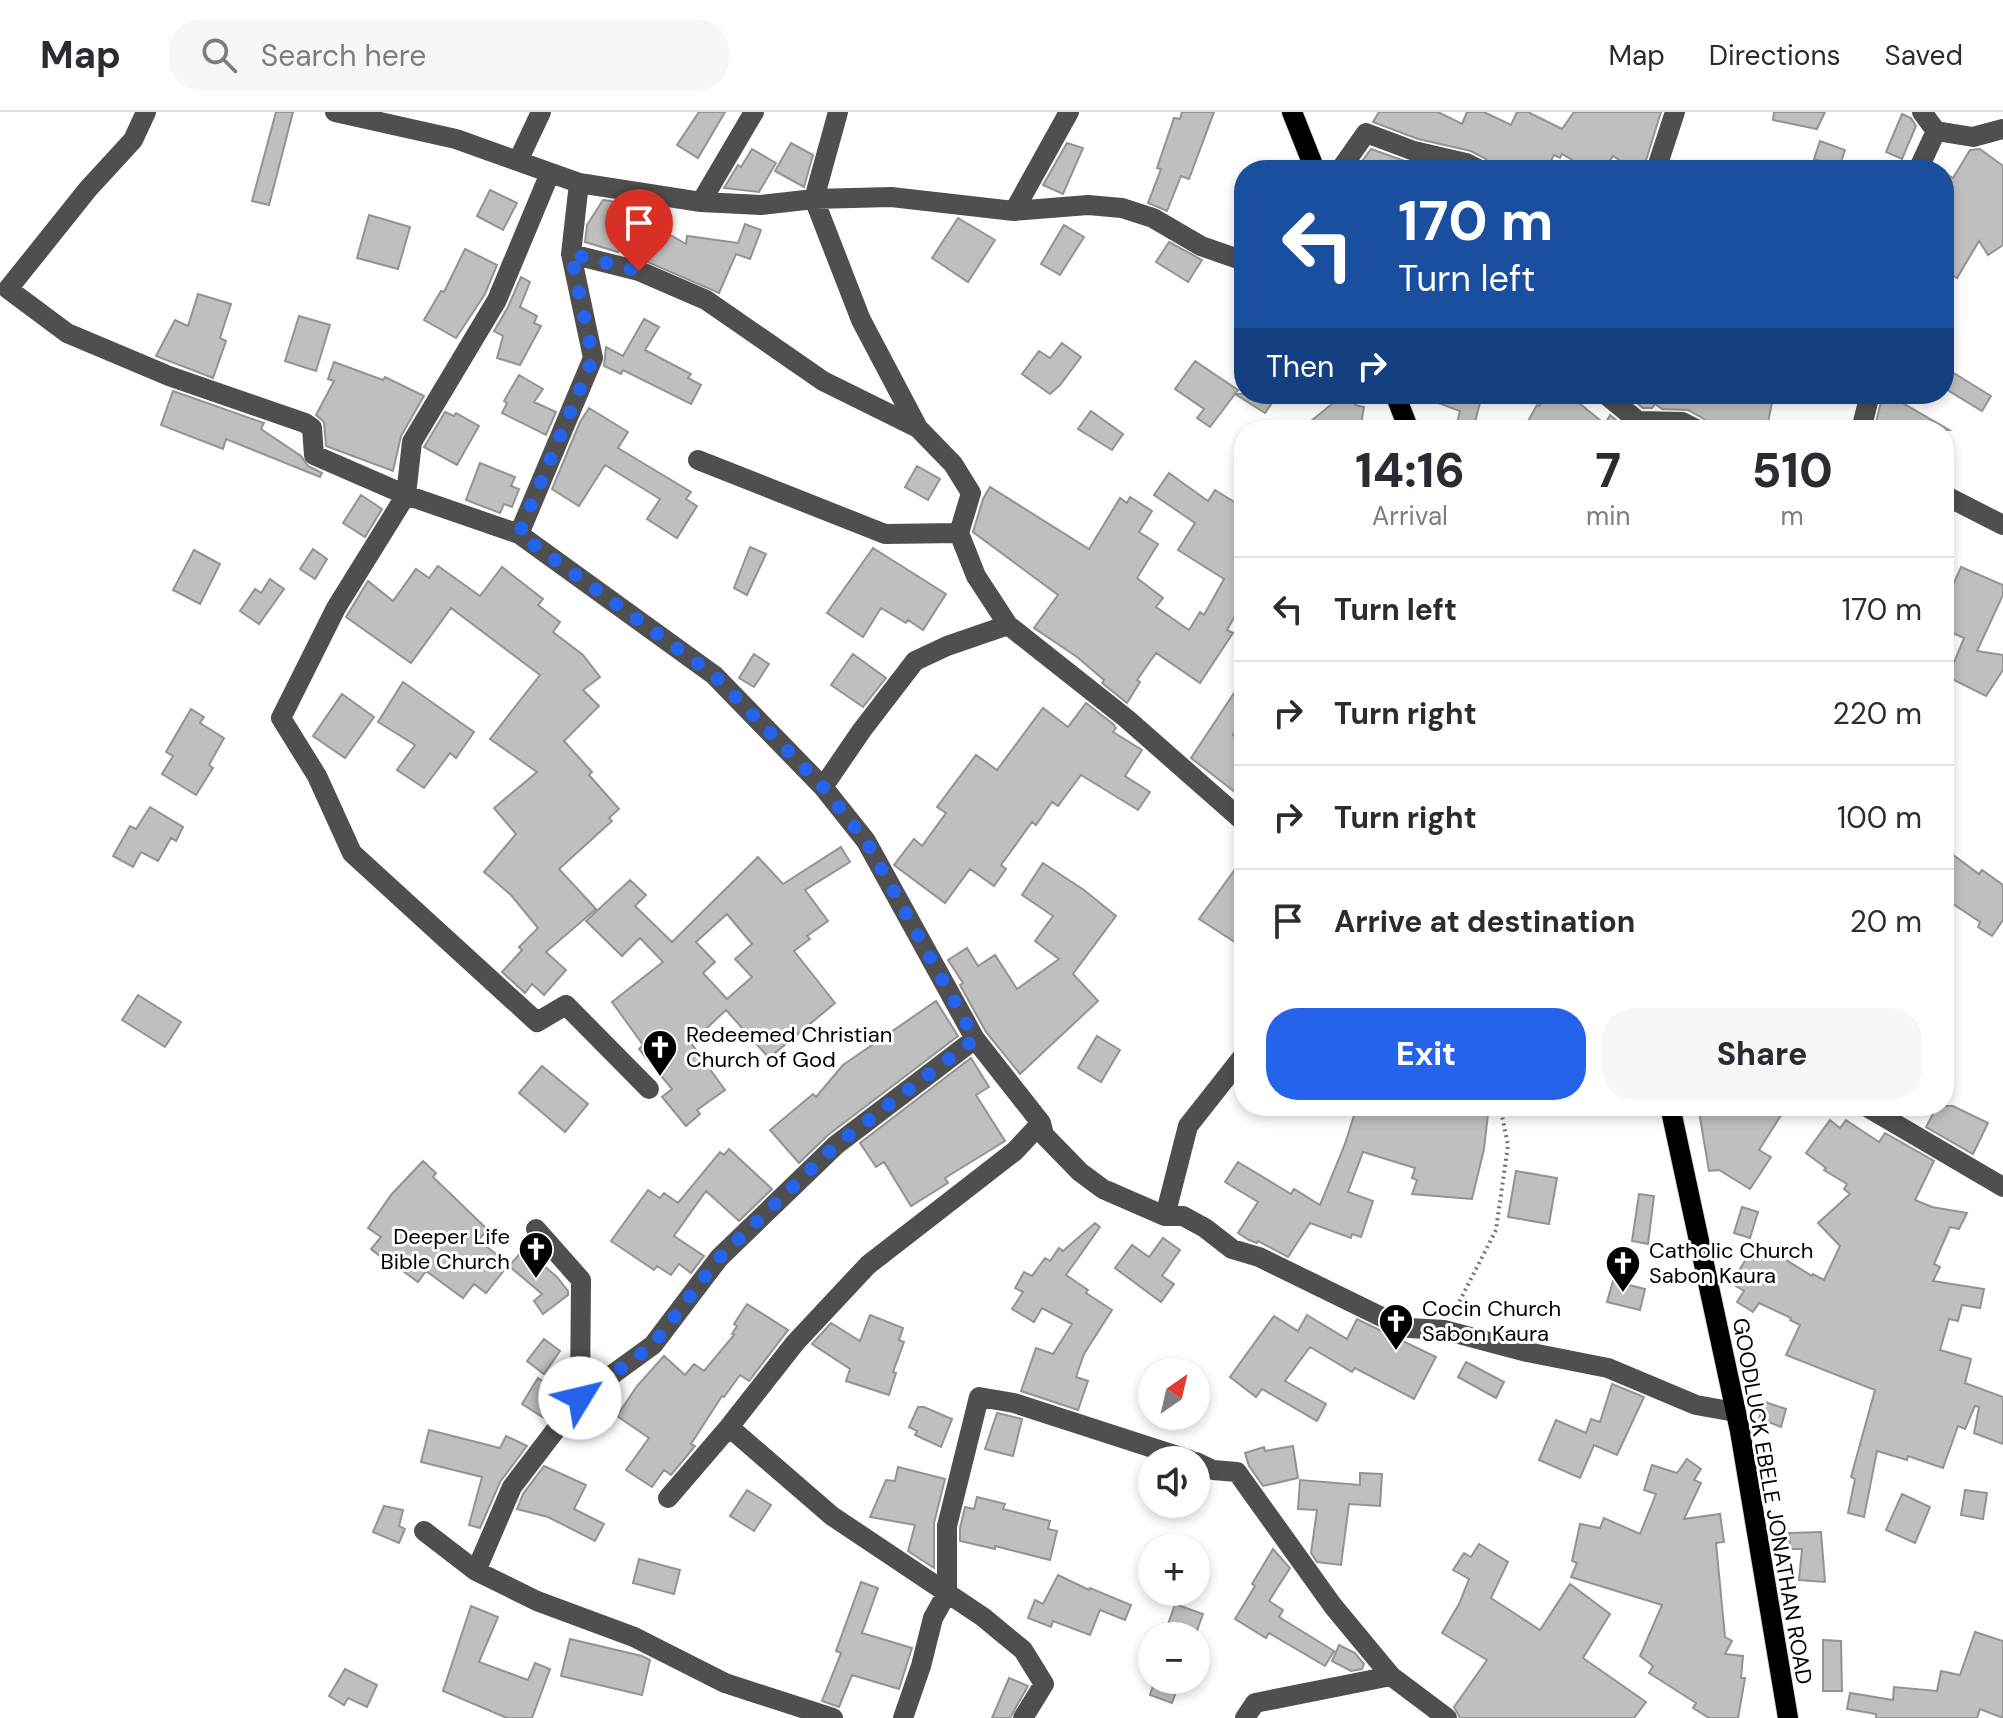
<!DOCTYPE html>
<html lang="en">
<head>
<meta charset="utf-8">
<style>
  body { margin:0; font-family:"DM Sans",sans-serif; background:#f7f7f7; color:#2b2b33; height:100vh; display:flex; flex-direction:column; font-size:30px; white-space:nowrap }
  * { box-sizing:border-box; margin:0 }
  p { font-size:26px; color:#7c7c81 }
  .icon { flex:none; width:44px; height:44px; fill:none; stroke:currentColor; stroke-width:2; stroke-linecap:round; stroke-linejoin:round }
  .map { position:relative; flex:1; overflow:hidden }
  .sheet { position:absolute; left:1234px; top:308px; width:720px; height:696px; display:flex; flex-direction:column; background:#fff; border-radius:32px; box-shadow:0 4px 12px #0003 }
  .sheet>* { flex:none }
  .banner { position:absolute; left:1234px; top:48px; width:720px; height:244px; border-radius:32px; box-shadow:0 4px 12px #0003; background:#1a4fa0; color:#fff; overflow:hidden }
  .needle { width:52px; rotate:34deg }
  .tools { position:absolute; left:1138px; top:1246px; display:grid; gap:16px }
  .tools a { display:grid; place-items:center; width:72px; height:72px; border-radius:50%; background:#fff; box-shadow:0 4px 12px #0003; font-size:40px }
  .pin { position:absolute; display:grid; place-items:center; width:68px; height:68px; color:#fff; margin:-82px -34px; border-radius:50% 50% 50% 0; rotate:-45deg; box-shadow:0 0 8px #0007 }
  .pin .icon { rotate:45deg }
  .me { position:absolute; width:88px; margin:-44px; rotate:54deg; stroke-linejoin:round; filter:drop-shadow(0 0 6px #0008) }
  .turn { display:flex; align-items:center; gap:28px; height:168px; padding:0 32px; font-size:36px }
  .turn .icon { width:104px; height:104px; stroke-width:2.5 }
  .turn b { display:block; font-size:56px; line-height:68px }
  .then { display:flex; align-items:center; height:76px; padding:0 32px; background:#0003; gap:16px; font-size:30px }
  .eta { display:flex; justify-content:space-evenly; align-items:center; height:136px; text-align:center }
  .eta b { font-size:48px; font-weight:800; line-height:56px }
  .cta { display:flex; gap:16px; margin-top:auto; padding:16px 32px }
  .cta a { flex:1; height:92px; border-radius:32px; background:#2563eb; color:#fff; font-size:32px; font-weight:800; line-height:92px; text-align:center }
  .cta a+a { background:#f7f7f7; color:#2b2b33 }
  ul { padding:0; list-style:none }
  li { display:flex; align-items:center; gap:24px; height:104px; padding:0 32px; border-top:2px solid #e1e1e2 }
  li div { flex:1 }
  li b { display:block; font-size:30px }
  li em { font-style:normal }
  header { display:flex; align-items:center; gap:48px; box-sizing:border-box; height:112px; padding:0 40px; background:#fff; border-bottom:2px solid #e1e1e2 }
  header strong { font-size:38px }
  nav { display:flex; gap:44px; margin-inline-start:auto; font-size:28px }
  .search { width:560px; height:72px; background:#f7f7f7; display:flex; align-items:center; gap:20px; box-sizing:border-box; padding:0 28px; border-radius:32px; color:#7c7c81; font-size:30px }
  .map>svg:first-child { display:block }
</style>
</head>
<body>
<header>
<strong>Map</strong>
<div class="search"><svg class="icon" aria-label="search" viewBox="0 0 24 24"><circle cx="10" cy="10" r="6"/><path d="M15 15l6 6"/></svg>Search here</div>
<nav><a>Map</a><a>Directions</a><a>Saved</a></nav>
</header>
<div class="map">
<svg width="2003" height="1606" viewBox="0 0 2003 1606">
  <rect width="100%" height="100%" fill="#fff"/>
  <path fill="#bfbfbf" stroke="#939393" stroke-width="2" fill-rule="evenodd" d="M276 0H293L269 93 252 89Z
    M699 0H725L698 46 677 33Z
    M1182 0H1214L1189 67 1181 64 1167 99 1148 91 1161 57 1157 56 1174 6 1180 7Z
    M1379 0H1438L1462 12 1467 0H1484L1511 13 1517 0H1528L1562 17 1574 0H1661L1643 58H1634L1613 44 1604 58H1589L1562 42 1560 46 1554 43 1546 58H1493L1486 47 1471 39 1418 27 1373 10Z
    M1774 0H1825L1817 17 1773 8Z
    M1902 2 1911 6 1916 14 1902 47 1886 40Z
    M1820 29 1845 38 1839 56 1814 47Z
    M791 31 813 43 804 75 775 59Z
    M1067 31 1083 36 1063 82 1043 73Z
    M752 37 776 51 759 80 724 76 738 53 741 55Z
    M1371 37 1410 51 1439 58H1361L1357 56Z
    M1980 37 2003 54V133L1988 143 1979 129 1957 166 1944 158V61L1953 66 1970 38Z
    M490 78 517 91 503 118 477 104Z
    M603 88 611 89 686 132 687 124 738 131 745 112 761 118 750 147 736 142 719 181 620 138 618 140 585 130 587 113Z
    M369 103 410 115 398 157 357 146Z
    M958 106 995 128 968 170 932 146Z
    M1064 113 1084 125 1060 163 1041 152Z
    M1169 130 1202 148 1188 170 1156 150Z
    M465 137 497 153 485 182 456 226 424 208 441 179 444 180Z
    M521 165 530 170 520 195 537 204 534 211 541 214 520 253 497 246 503 224 494 219 508 195Z
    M198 182 231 192 220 226 226 229 213 266 156 244 175 208 188 214Z
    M299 204 330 213 316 259 285 249Z
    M644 207 659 215 645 238 691 262 688 266 701 273 691 292 623 258 621 262 604 254 606 235 623 244Z
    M1062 231 1081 245 1060 273 1050 282 1022 262 1039 239 1050 246Z
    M1195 249 1238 278 1210 315 1197 306 1204 297 1175 277Z
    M334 250 383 268 385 265 424 284 401 324 393 359 326 334 324 310 316 303 334 269 328 267Z
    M1944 255 1991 284 1982 299 1944 276Z
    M519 263 543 277 534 290 556 300 546 323 502 301 507 291 504 289Z
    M173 279 264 311 261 317 301 344 308 354 322 361 320 365 226 327 223 337 161 313Z
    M1235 282H1278L1265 301Z
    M1420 282H1482L1474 315 1457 311 1460 299 1420 284Z
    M1548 282H1568L1612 318H1523L1537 293 1539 294Z
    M1626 282H1761L1773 285 1768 311 1762 309 1761 315 1736 309 1732 318H1711L1704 307 1688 298 1662 297 1655 292 1652 296H1643Z
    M1883 282H1887L1949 318H1882L1875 314Z
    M1338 287 1356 290 1355 293 1364 295 1360 318H1300Z
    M589 296 628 320 618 336 691 380 686 387 697 394 677 426 647 407 660 387 605 353 579 394 552 377 580 310Z
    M1091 299 1123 322 1112 338 1078 317Z
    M445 300 454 304 456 301 479 314 457 353 424 335Z
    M1610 303 1628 318H1619L1606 310Z
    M480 351 515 365 511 374 519 377 512 395 504 392 500 401 466 388Z
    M917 354 940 367 928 388 905 375Z
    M1169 361 1208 389 1215 378 1244 396V488L1227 518 1233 521 1200 571 1156 541 1137 568 1140 570 1127 591 1102 571 1104 568 1077 545 1034 516 1058 483 973 420 983 387 990 375 1089 437 1120 386 1127 391 1130 385 1152 399 1139 420 1158 432 1137 466 1163 486 1156 495 1189 518 1200 500 1204 503 1224 467 1178 438 1195 411 1154 383Z
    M361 383 382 397 365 425 343 411Z
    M750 435 766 442 747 483 734 476Z
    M873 436 946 482 923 518 908 508 906 511 881 496 863 525 827 501Z
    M313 437 327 447 315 467 300 457Z
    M194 438 220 452 200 492 173 478Z
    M438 454 480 484 502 455 543 487 538 493 560 510 553 520 583 543 600 565 583 578 599 594 564 629 592 660 589 663 619 697 609 706 612 709 559 757 596 797 546 840 566 858 544 883 532 872 525 881 502 860 522 838 519 835 538 816 511 783 484 760 516 722 494 696 537 660 490 627 540 563 451 496 411 551 346 505 368 469 393 489 416 457 429 466Z
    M1961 455 2003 473V483L1977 539 2003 543V558L1986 584 1948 565 1964 526 1944 517V503L1952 486 1948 484Z
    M270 467 284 477 259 512 240 499 255 477 261 481Z
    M754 542 769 552 754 575 739 566Z
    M853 542 886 566 863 595 831 573Z
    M1244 566V603L1233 623 1244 631V650L1237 660 1244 665V687L1191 646Z
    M403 570 474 620 456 646 450 641 424 676 397 658 415 633 378 610Z
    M342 582 374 605 345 646 313 624Z
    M1086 591 1113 612 1116 616 1113 620 1142 638 1125 664 1150 680 1138 698 1081 663 1058 694 1052 690 1036 713 1032 710 1001 753 1006 757 994 774 970 757 945 791 894 753 914 727 922 734 946 701 937 695 976 643 997 658 1043 596 1068 615Z
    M191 597 204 605 200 611 224 626 209 653 213 656 196 683 162 662 173 644 166 640Z
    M150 695 183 715 176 729 171 726 158 749 141 740 133 755 113 744 130 714 136 717Z
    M841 735 850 750 805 778 828 809 807 824 810 827 794 839 835 891 769 946 726 898 691 931 725 978 697 998 700 1002 686 1014 662 985 672 977 639 937 643 933 612 890 663 850 640 826 622 844 586 809 630 768 646 783 635 794 672 830 758 745 783 772ZM727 802 752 832 735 847 752 865 727 887 703 861 715 850 696 830Z
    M1944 736 1979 762 1982 758 2003 773V808L1992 824 1978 815 1980 810 1944 786Z
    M1244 745V836L1199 807Z
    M1043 751 1084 778 1116 804 1073 862 1098 889 1020 962 986 920 960 873 963 871 948 848 967 836 978 854 995 843 1017 877 1059 847 1035 829 1053 804 1022 783Z
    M138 883 181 910 165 935 122 908Z
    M936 889 958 924 828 1023 799 1051 770 1018 813 982 816 985 843 953Z
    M1097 924 1120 938 1101 970 1078 956Z
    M971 946 989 975 976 983 1005 1029 945 1066 948 1071 911 1094 884 1050 876 1055 860 1031Z
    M542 954 588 992 565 1020 519 981Z
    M1357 994H1422L1421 998 1488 1002 1484 1037 1472 1087 1412 1082 1417 1068 1412 1066 1415 1056 1363 1040 1348 1080 1373 1089 1361 1125 1352 1122 1351 1126 1310 1111 1288 1145 1258 1129 1257 1131 1249 1128 1238 1121 1258 1090 1225 1070 1238 1050 1291 1082 1294 1077 1320 1093 1345 1032Z
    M1698 994H1787L1759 1038 1771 1045 1750 1077 1719 1058 1709 1059Z
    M1937 994H1953L1988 1011 1973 1042 1926 1015Z
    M1830 1008 1840 1016 1846 1008 1879 1030 1885 1021 1934 1049 1915 1088 1932 1095 1967 1101 1959 1117 1950 1115 1934 1152 1940 1155 1933 1169 1984 1177 1980 1196 1962 1193 1958 1209 1949 1207 1940 1238 1971 1247 1965 1271 2003 1285V1332L1974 1321 1979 1295 1975 1294 1965 1317 1958 1314 1943 1356 1908 1344 1907 1348 1877 1339 1864 1405 1848 1401 1855 1367 1851 1365 1875 1278 1786 1243 1800 1213 1790 1208 1791 1206 1759 1191 1753 1200 1737 1190 1744 1179 1731 1171 1757 1130 1812 1164 1813 1162 1824 1168 1840 1134 1818 1111 1850 1082 1844 1077 1847 1072 1824 1058 1826 1056 1806 1041Z
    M729 1037 772 1077 739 1109 706 1079 674 1124 704 1144 691 1161 679 1152 671 1163 657 1154 654 1158 611 1129 648 1078 660 1086 664 1081 678 1091 720 1040 724 1043Z
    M423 1049 436 1061 433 1065 488 1118 478 1128 509 1152 486 1181 474 1172 463 1186 426 1159 418 1170 392 1151 391 1153 371 1137 381 1125 368 1116 391 1083Z
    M1516 1059 1557 1066 1549 1112 1508 1105Z
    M1639 1082 1654 1084 1648 1132 1632 1129Z
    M1742 1095 1758 1100 1750 1126 1734 1121Z
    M1095 1111 1100 1115 1066 1163 1088 1178 1086 1181 1112 1198 1084 1242 1076 1265 1088 1269 1078 1298 1021 1279 1036 1236 1053 1242 1072 1212 1042 1196 1034 1210 1012 1197 1023 1180 1015 1176 1024 1160 1032 1164 1045 1146 1050 1149 1059 1136 1063 1139Z
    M1163 1126 1180 1138 1162 1164 1174 1172 1161 1190 1115 1156 1132 1133 1149 1145Z
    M524 1137 557 1165 568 1179V1183L543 1202 534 1189 542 1182 509 1154Z
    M1613 1169 1645 1177 1640 1198 1607 1190Z
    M747 1192 788 1218 749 1269 740 1263 724 1285 722 1284 691 1332 695 1334 671 1363 664 1358 652 1375 626 1358 649 1326 617 1304 637 1274 664 1244 685 1263 694 1252 704 1259 734 1223 732 1222 737 1214 734 1212Z
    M870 1203 903 1216 899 1228 904 1230 893 1260 896 1261 889 1283 846 1269 850 1257 812 1232 831 1211 860 1229Z
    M1307 1203 1347 1227 1357 1207 1436 1245 1414 1287 1355 1256 1352 1260 1310 1235 1285 1269 1326 1292 1317 1309 1262 1277 1256 1285 1230 1265 1274 1204 1298 1219Z
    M544 1227 560 1239 544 1262 527 1249Z
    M1466 1250 1504 1270 1496 1286 1458 1265Z
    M538 1266 565 1284 547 1308 522 1292Z
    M1612 1272 1644 1285 1617 1343 1594 1333 1580 1366 1539 1348 1556 1308 1586 1321 1591 1307 1600 1310Z
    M1765 1290 1786 1297 1781 1315 1759 1306Z
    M918 1295H924L952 1307 941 1335 915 1323 917 1319 909 1315Z
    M997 1301 1022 1307 1013 1344 985 1337Z
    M429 1318 500 1336 506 1324 527 1334 500 1370 480 1416 469 1413 482 1365 421 1350Z
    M1293 1334 1298 1366 1263 1374 1249 1354 1245 1341 1264 1335 1265 1339Z
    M1687 1347 1701 1357 1694 1368 1701 1371 1684 1407 1720 1402 1724 1430 1716 1431 1725 1525 1732 1529 1725 1542 1743 1544 1741 1566H1745L1738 1606H1709L1693 1596 1696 1591 1649 1561 1653 1554 1640 1544 1662 1493 1571 1465 1577 1451 1572 1449 1580 1412 1600 1416 1604 1406 1640 1422 1656 1382 1644 1378 1652 1353 1677 1361Z
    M544 1354 586 1373 574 1397 604 1412 595 1429 548 1405 517 1397 523 1382Z
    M898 1355 945 1367 934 1411V1456L908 1439 915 1413 870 1405 886 1368 895 1369Z
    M1360 1361 1382 1362 1380 1394 1349 1392 1341 1453 1317 1450 1311 1441 1317 1398 1298 1397 1300 1368 1360 1373Z
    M747 1378 771 1393 754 1419 730 1404Z
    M1965 1378 1987 1381 1983 1407 1961 1403Z
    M1902 1382 1930 1395 1915 1431 1886 1418Z
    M977 1385 1005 1392 1003 1397 1050 1409 1048 1417 1057 1419 1050 1448 995 1434V1437L960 1429V1416L965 1395 974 1397Z
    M384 1394 403 1398 399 1414 405 1417 399 1431 373 1420Z
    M1821 1420 1825 1470 1799 1468 1802 1437H1790L1789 1421Z
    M1479 1432 1508 1450 1491 1486 1540 1518 1570 1472 1610 1502 1583 1546 1646 1590 1634 1606H1460L1454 1595 1487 1548 1442 1521 1459 1492 1469 1467 1453 1458 1464 1441 1471 1445Z
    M1273 1437 1290 1456 1269 1489 1283 1498 1279 1505 1334 1539 1325 1554 1269 1521 1266 1526 1235 1507 1255 1474 1252 1472Z
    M639 1447 680 1458 674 1482 633 1471Z
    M1058 1463 1089 1478 1090 1476 1131 1493 1125 1508 1100 1498 1090 1523 1053 1509 1051 1515 1028 1506 1035 1488 1043 1492Z
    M861 1470 878 1476 862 1521 912 1536 899 1577 852 1563 839 1595 822 1589 841 1541 836 1539Z
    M1175 1492 1203 1502 1195 1524H1164Z
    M471 1494 498 1505 479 1550 528 1568 535 1551 550 1557 532 1606H507L443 1579Z
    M1975 1520 2003 1529V1606L1980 1597 1977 1606H1876V1602L1847 1597 1850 1581 1893 1588 1894 1575 1937 1579 1941 1559 1960 1563Z
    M570 1527 642 1544 650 1548 642 1583 561 1564Z
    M1823 1528 1841 1529 1842 1579H1823Z
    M1339 1533 1355 1541 1364 1552 1362 1557 1351 1559 1332 1549Z
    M345 1557 377 1573 367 1595 348 1586 344 1593 329 1584Z
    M1009 1566 1028 1574 1010 1606H992Z
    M1155 1568H1180L1172 1591 1150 1583Z"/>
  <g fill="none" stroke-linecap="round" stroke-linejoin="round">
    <g stroke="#dbdbdb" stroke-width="22">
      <path id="major" d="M1292 0 1315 58
        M1395 282 1409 318
        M1670 994 1740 1319 1788 1606"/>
    </g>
    <path stroke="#717171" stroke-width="4" stroke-dasharray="2 4" stroke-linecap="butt" d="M1454 1200 1496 1118 1508 1033 1500 994"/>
    <path stroke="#4f4f4f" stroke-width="20" d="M146 0 133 28 88 77 8 177 67 221 169 264 305 311 312 316 314 343 406 383 519 422 714 563 823 675 866 729 975 927 1041 1011 1044 1023 1080 1060 1103 1077 1165 1104H1183L1205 1116 1232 1137 1259 1145 1394 1211 1409 1216 1444 1218 1527 1240 1608 1256 1696 1293 1735 1300
      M335 0 456 27 579 71 701 90 761 93 814 87 891 85 1014 99 1088 93 1122 96 1153 106 1201 134 1244 149
      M838 0 814 87 861 208 918 316
      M1936 19 1973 25 2003 17
      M518 49 541 0
      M1340 58 1366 21 1414 39 1466 51 1480 58
      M1656 58 1675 0
      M1918 58 1936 19 1922 0
      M550 61 497 188 412 330 406 383 336 496 281 606 317 664 352 741 537 910 566 893 649 977
      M701 90 754 0
      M1014 99 1069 0
      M571 142 639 159 706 188 823 269 918 316 953 352 971 381 959 421 976 464 1008 513 1127 607 1244 710
      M1605 282 1638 309 1682 310 1698 318
      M1861 318 1870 282
      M698 348 885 422 959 421
      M1944 383 2003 413
      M519 422 593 246 571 142 579 71
      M823 675 862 618 915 549 947 534 1008 513
      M1865 994 2003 1075
      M1165 1104 1188 1014 1244 943
      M536 1117 581 1168 580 1286
      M729 1315 832 1404 983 1505 1023 1538 1044 1572 1023 1606
      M1196 1350 1213 1358 1237 1360 1333 1494 1391 1564 1447 1606
      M668 1386 729 1315 795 1231 868 1153 1015 1039 1041 1011
      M424 1419 476 1459 537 1489 634 1525 725 1571 833 1606
      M476 1459 512 1375 580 1286 653 1233 719 1146 836 1033 975 927
      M903 1606 921 1554 933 1506 947 1481V1414L979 1285 1014 1291 1190 1348
      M1245 1606 1255 1591 1391 1564"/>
    <use href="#major" stroke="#000" stroke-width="20"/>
  </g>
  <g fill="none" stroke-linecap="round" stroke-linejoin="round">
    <path stroke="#2563eb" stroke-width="14" stroke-dasharray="0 25.2" d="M580 1286 653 1233 719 1146 836 1033 975 927 866 729 823 675 714 563 519 422 593 246 571 142 639 159"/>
  </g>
  <defs>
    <g id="church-pin" transform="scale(1.8)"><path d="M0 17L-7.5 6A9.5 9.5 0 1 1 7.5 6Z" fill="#000" stroke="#fff"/><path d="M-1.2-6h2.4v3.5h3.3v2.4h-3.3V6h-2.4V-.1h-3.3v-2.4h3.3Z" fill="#fff"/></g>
  </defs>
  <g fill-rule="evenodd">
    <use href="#church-pin" x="660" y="935"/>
    <use href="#church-pin" x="536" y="1137"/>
    <use href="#church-pin" x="1623" y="1151"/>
    <use href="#church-pin" x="1396" y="1209"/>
  </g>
  <g text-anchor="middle" stroke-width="6" stroke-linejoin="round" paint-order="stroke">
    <g font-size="22" fill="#000" stroke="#fff" text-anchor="start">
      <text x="686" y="930">Redeemed Christian<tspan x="686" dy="25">Church of God</tspan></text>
      <text x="510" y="1132" text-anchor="end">Deeper Life<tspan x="510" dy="25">Bible Church</tspan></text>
      <text x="1649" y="1146">Catholic Church<tspan x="1649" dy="25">Sabon Kaura</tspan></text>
      <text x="1422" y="1204">Cocin Church<tspan x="1422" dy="25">Sabon Kaura</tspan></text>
    </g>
    <g font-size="22" fill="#000" stroke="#fff">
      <text transform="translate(1773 1389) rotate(80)" y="8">GOODLUCK EBELE JONATHAN ROAD</text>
    </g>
  </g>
</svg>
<div class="tools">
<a><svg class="needle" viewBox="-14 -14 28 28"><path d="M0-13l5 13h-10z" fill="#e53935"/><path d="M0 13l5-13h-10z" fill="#7c7c81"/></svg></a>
<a><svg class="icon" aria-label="sound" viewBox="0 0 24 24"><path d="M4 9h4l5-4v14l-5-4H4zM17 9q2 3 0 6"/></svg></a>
<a>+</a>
<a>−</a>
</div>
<div class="pin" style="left:639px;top:159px;background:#d93025"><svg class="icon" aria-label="arrive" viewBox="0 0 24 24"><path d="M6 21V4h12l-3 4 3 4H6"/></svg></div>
<svg class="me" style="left:580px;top:1286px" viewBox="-20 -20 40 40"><circle r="19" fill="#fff"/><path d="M0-13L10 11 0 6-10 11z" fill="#2563eb"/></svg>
<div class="banner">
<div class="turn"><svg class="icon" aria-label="left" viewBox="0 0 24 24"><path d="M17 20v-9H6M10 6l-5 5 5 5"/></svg><div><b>170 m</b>Turn left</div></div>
<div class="then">Then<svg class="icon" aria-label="right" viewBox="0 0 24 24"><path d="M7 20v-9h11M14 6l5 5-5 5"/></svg></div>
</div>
<section class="sheet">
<div class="eta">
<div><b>14:16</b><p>Arrival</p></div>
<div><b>7</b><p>min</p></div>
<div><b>510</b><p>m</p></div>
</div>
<ul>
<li><svg class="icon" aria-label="left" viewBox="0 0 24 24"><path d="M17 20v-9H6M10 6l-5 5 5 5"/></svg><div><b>Turn left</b></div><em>170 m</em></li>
<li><svg class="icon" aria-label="right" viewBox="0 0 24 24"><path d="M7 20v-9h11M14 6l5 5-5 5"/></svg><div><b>Turn right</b></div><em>220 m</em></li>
<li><svg class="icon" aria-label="right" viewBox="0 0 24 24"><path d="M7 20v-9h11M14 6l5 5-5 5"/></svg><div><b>Turn right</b></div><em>100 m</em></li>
<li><svg class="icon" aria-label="arrive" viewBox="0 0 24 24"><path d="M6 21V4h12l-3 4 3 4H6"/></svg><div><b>Arrive at destination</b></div><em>20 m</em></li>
</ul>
<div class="cta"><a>Exit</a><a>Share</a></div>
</section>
</div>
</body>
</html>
